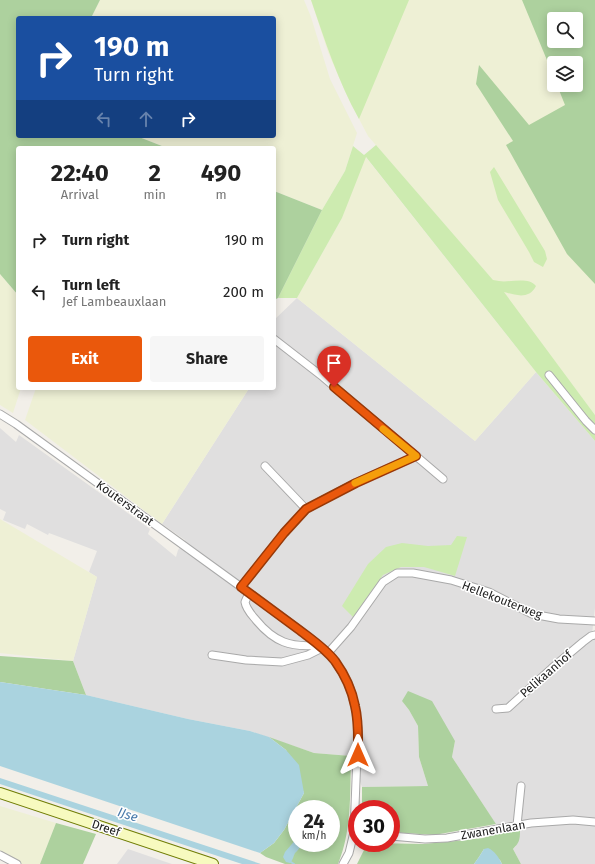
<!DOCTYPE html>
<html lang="en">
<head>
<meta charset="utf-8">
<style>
  body { margin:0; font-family:"Fira Sans",sans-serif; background:#f6f6f6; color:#222; height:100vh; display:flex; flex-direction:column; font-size:15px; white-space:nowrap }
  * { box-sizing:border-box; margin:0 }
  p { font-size:13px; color:#767676 }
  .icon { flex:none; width:22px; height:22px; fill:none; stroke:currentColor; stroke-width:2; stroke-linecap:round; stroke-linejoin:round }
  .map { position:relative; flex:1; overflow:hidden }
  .side { position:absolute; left:16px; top:146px; width:260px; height:244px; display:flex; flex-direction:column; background:#fff; border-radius:4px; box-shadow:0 2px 10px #0003 }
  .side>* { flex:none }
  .top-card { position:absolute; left:16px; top:16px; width:260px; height:122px; border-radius:4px; box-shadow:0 2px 10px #0003; background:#1a4fa0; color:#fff; overflow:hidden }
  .fabs { position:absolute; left:547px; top:12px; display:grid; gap:8px }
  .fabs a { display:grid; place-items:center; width:36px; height:36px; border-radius:4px; background:#fff; box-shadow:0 2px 10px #0003; font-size:20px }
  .speed { position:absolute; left:288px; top:800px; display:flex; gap:8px; font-size:20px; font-weight:700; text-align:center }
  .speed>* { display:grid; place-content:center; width:52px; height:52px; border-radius:50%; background:#fff; box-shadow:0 2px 10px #0003; line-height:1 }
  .speed small { font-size:10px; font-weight:400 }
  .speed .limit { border:6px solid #d22; background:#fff; color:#111 }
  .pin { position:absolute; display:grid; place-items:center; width:34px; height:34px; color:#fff; margin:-41px -17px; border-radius:50% 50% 50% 0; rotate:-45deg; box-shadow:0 0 4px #0007 }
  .pin .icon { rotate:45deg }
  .me { position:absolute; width:44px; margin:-22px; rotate:0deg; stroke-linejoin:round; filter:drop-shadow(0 0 3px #0008) }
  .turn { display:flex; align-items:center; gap:14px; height:84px; padding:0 12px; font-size:18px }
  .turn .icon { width:52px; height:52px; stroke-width:2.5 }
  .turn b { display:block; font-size:28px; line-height:34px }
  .lanes { display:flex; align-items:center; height:38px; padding:0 12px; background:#0003; justify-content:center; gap:20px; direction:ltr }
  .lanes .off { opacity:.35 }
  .eta { display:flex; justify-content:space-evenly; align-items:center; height:68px; text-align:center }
  .eta b { font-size:24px; font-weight:700; line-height:28px }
  .button { display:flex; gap:8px; margin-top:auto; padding:8px 12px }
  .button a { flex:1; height:46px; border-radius:4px; background:#ea580c; color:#fff; font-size:16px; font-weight:700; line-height:46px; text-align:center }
  .button a+a { background:#f6f6f6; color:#222 }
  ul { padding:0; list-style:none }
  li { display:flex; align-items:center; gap:12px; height:52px; padding:0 12px }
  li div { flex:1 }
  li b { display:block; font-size:15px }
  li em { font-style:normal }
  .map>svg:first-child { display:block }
</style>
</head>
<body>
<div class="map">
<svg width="595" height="864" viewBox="0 0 595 864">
  <rect width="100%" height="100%" fill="#f2efe9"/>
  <path fill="#e0dfdf" d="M297 298 475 441 536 372 595 441V608L592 634 595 635V864H521L513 849 516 846 520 831 501 832 452 757 455 741 402 701 409 710 418 726 419 757 428 786 362 787 351 756 314 753 250 731 188 719 86 695 73 661 97 577 89 572 97 551 49 533 48 535 27 524 25 529 3 520 6 512 0 509V428L16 442 19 435 150 529 148 534 176 557 178 550 185 540 162 524 248 390 246 388H274V320Z
    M128 849 160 860 172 864H117Z"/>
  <path fill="#eef0d5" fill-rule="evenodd" d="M100 0H304L311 17 330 79 357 133 345 171 322 210 274 191V148H167L139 137V136H274V18H91Z
    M311 0H595V415L503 292 368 136 349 100 328 52ZM554 19H576V41H554ZM554 63H576V85H554Z
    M364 155 536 372 475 441 297 298 342 218Z
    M0 274 18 295V388H21L13 413 0 405Z
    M36 388H246L248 390 162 524 25 420Z
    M0 519 97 577 73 661 0 653Z
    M0 806 56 823 40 864H19L0 854Z"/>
  <path fill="#cdebb0" d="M311 0H409L359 119C338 81 325 41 311 0Z
    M376 145 493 280C495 280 497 281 499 281 510 283 528 276 536 286 529 300 515 295 504 292L595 415V441L536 372 366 157 342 218 297 298H278L322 210 345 171 353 146 364 155Z
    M494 167 545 251 547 259 543 267 534 262 529 252 498 200 490 172Z
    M457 536 467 537 455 576 424 567H401L383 575 353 617 342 606 368 564 386 547 402 543 428 546 451 545Z"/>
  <path fill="#add19e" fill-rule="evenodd" d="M0 0H100L91 18H18V136H139V137L167 148H18V295L0 274Z
    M522 0H595V284L567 254 506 145 513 141 476 84 479 65 529 125 565 105 557 85H576V63H554V77ZM554 19H576V41H554Z
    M274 191 322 210 278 298 274 300Z
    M0 656 73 661 86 695 0 682Z
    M408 691 432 701 455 741 452 757 496 824 434 835 391 832V809H362V787L428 786 419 757 418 726 409 710 402 701Z
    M269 737 314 753 351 756C350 792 352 831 338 864H285L266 857 260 853 274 843 284 830 304 793 286 750ZM297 809H331V843H297Z
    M56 823 96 834 83 864H40Z
    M520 831C520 840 519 843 513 849L521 864H502L500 860 484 849 479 857 474 864H357L366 846 373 843 423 844 456 841 483 838 501 832Z"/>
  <path fill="#aad3df" d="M0 682 86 695 188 719 250 731 269 737 286 750 299 765 304 793 284 830 274 843 260 853 0 766Z
    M0 778 261 864H242L0 784Z
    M297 838V843L306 844 300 847C298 850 297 851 295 853 293 857 293 860 290 863L286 862 283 857 285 852Z
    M488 848C495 851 499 858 502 864H474L479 857 484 849Z"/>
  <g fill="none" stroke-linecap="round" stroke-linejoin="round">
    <path stroke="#aad3df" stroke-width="2" d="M291 862 294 864"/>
    <g stroke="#a9a9a9" stroke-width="9">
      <path id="minor" d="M274 339 323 377 443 479
        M549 375 586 421 595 430
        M0 414 16 424 241 587 308 636 328 653 335 661 346 679 350 688 355 706 358 728 357 755 354 832 349 853 343 864
        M265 466 306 509
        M241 587 284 533 306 509 355 483 416 456
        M249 593 245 602C246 609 251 614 256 620 274 642 291 648 318 645
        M328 653 351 627 383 582 397 573H413L451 580 489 592 532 614 559 619 595 621
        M212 655 246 660 282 662 308 655 322 648
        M496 709 508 708 552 668 583 642 591 636 595 635
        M517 825 521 786
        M391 836 425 839 447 838 531 823 573 820 595 822
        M0 855 17 864"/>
    </g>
    <g stroke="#707d05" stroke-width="12">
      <path id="secondary" d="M0 793 213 864"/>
    </g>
    <use href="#minor" stroke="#fff" stroke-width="7"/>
    <use href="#secondary" stroke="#f7fabf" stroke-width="10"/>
  </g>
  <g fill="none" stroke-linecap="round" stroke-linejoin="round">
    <g stroke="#983908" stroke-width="10">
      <path id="route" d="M334 387 416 456 356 483 306 509 284 533 241 587C260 601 279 615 298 629 311 639 325 648 335 661 345 675 352 690 355 706 359 722 358 739 358 755"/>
    </g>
    <use href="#route" stroke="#ea580c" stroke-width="7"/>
    <path stroke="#f59e0b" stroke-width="7" d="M355 483 416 456 383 429"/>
  </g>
  <g text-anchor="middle" stroke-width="3" stroke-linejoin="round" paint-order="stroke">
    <g font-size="12" fill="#222" stroke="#fff">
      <text transform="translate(125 503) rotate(36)" y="4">Kouterstraat</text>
      <text transform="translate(502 600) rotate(21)" y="4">Hellekouterweg</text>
      <text transform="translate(546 674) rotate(-41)" y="4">Pelikaanhof</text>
      <text transform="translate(106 828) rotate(18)" y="4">Dreef</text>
      <text transform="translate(493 830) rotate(-10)" y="4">Zwanenlaan</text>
    </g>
    <g font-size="13" font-style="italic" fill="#4a7aab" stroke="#fff">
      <text transform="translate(128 814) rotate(18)" y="5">IJse</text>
    </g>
  </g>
</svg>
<div class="fabs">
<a><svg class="icon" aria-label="search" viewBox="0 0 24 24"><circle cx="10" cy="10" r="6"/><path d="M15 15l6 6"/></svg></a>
<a><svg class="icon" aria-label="layers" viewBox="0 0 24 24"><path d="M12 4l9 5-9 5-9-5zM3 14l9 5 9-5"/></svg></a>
</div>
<div class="speed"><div>24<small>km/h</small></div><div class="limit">30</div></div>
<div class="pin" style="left:334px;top:387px;background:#d93025"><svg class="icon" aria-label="arrive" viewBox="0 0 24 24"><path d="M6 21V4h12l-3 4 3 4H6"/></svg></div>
<svg class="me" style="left:358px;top:755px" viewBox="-20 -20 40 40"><path d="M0-17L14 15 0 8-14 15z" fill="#ea580c" stroke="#fff" stroke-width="4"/></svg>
<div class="top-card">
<div class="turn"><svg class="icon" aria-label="right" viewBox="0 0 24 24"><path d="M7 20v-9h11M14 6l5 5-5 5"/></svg><div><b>190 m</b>Turn right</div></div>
<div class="lanes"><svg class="icon off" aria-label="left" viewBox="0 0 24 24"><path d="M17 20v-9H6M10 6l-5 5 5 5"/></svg><svg class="icon off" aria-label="ahead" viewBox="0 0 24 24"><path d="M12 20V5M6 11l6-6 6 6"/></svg><svg class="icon" aria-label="right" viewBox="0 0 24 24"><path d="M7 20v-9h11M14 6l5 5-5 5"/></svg></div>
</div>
<section class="side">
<div class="eta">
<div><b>22:40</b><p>Arrival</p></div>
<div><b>2</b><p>min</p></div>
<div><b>490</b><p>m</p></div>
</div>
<ul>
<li><svg class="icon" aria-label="right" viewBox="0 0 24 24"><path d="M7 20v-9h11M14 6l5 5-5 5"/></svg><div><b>Turn right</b></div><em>190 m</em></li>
<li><svg class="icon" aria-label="left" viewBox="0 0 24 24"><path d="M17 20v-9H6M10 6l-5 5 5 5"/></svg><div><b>Turn left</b><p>Jef Lambeauxlaan</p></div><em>200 m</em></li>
</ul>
<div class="button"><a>Exit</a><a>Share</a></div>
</section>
</div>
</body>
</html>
